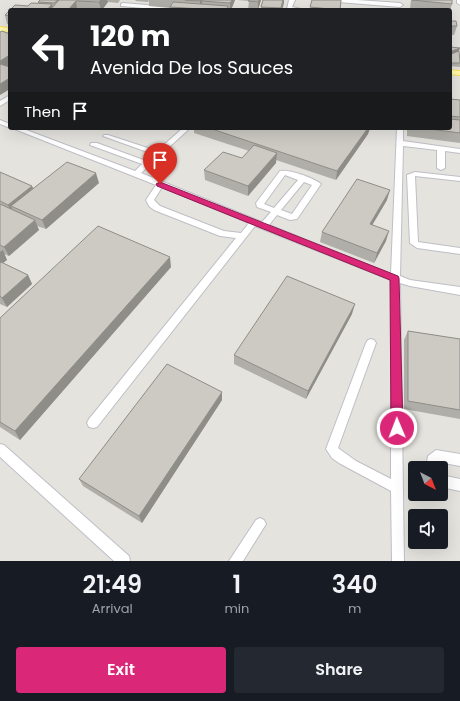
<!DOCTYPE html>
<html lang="en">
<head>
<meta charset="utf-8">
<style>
  body { margin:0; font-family:Poppins,sans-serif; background:#242831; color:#f1f3f6; height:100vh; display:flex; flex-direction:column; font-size:15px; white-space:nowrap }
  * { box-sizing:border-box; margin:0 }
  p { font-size:13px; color:#9ea1a6 }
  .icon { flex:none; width:22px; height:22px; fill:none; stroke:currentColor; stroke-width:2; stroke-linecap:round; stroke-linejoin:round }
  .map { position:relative; height:561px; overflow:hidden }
  .sheet { display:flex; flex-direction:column; background:#171b24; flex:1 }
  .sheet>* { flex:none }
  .banner { position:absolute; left:8px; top:8px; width:444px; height:122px; border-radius:4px; box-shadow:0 4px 16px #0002; background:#202124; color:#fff; overflow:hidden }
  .needle { width:26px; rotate:138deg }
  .tools { position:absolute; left:408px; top:461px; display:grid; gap:8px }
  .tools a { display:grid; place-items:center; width:40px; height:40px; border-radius:4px; background:#171b24; box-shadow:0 4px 16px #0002; font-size:20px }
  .pin { position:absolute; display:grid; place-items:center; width:34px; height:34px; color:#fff; margin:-41px -17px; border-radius:50% 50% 50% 0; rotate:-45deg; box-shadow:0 0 4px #0007 }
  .pin .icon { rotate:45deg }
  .me { position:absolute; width:44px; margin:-22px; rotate:359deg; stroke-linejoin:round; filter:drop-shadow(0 0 3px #0008) }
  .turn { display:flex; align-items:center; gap:14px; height:84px; padding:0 16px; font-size:18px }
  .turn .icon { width:52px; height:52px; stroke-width:2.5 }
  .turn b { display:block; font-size:28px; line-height:34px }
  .then { display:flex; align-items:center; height:38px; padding:0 16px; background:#0003; gap:8px; font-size:15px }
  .eta { display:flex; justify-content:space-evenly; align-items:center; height:68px; text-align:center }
  .eta b { font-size:24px; font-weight:600; line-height:28px }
  .cta { display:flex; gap:8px; margin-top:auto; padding:8px 16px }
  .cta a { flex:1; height:46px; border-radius:4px; background:#db2777; color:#fff; font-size:16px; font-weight:600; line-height:46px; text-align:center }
  .cta a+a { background:#242831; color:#f1f3f6 }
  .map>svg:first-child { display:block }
</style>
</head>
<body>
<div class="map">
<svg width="460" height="561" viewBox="0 0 460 561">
  <rect width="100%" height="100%" fill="#f1f0e6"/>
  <path fill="#e5e3de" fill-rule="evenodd" d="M0 0H460V561H0ZM10 10H450V128H10ZM415 468H441V494H415ZM415 516H441V542H415Z"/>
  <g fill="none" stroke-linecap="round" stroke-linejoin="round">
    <g stroke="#bebfc6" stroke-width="2">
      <path id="minor" d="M289 0H295L292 7 306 10 287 9Z
        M335 0H357L400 3 403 5 400 7 338 2Z
        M457 0H460V5L457 3Z
        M123 3 182 8 185 10H164L121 6V4Z
        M10 95V100L0 106V101Z
        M0 120 10 124V128L0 124Z
        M12 128H21L135 171 142 164 90 145 91 143H97L146 161 153 154 103 136 104 135H108L157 151 183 128H190L141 173 262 222 271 212 257 207 256 203 280 171C289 169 314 178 321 184L297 219 290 220 277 215 269 225 391 274 397 128H403V141L460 149V153L445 151V168L441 170 437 168V150L403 146 400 276 410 280 460 287V295L410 286 400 283 404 561H392L391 491 339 463 332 458 326 449 366 343 368 340 371 339 374 340 376 343 338 448 356 461 391 479V280L255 226 97 427 93 428 89 427 87 423 89 419 236 238 220 236 154 210 149 206 146 200 156 185ZM285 175 298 180 274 208 264 204ZM304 182 312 185 292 214 281 210ZM162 187 249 223 241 233 224 231 160 206 154 200Z
        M415 172 460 177V181L415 176 418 242 460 248V254L417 248 410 243 407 175Z
        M0 444 4 445 129 556 130 561H114L0 457Z
        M436 450 460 454V466L438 462V468H426L428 456Z
        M441 475 460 479V491L441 487Z
        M260 518 264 520 266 524 243 561H229L256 520Z"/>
    </g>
    <g stroke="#fadd56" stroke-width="2">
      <path id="major" d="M0 27 10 28V32L0 31Z
        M450 70 460 71V75L450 74Z"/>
    </g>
    <use href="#minor" fill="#fff" fill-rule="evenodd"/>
    <use href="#major" fill="#fffaad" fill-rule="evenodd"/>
  </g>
  <path fill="#afaea8" d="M35 0H120L118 3 108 2 102 10 77 9V10H10V24H7L5 15 15 5 28 6 31 3H38V2L40 0Z
    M135 0H235L231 10H171L170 8 149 6V0L148 2 136 1Z
    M237 0H261L258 10H248L249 1Z
    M263 0H284L282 10H261V7Z
    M312 0 340 10H310Z
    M411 0H452V4L450 11V10H423L410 9Z
    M450 21 457 26 454 35H450Z
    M450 47 459 51 460 67 450 66Z
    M450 99 460 100V143L407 136V128H450Z
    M194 128H370L368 134 336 180 276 160V163L248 196 205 180 204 170 242 158 249 151 194 133Z
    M0 172 32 186 33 188 99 183 46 229 37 226 39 230 9 256 4 254 7 260 3 263 28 275 32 284 7 307 0 304Z
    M387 200 372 225 386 241 374 263 320 242 322 232Z
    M171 267 20 440 0 427V318Z
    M352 314 306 399 234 364V355Z
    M408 331 460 339V419L404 409V340Z
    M222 400 142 523 83 486 79 479Z"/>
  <path fill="#8f8d88" d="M101 0H107L108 2 102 10H101L99 2Z
    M200 0H204L202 1V5L200 10Z
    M232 0H235L231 10H230V3Z
    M259 0H261L258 10V2Z
    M283 0H284V3L282 10H281Z
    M76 1 77 9V10H68Z
    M52 4 53 10H47Z
    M460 48 458 54 450 57 452 51Z
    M10 55V66L0 72V61Z
    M10 78V89L0 95V84Z
    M368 128H370L368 134 336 180 337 171Z
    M277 153 276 163 248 196V186Z
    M96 173 99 183 46 229 42 220Z
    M32 186 36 195 11 206 14 213 12 215 8 205Z
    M390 190 387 200 367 234 370 224Z
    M35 220 39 230 9 256 4 247Z
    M389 231 386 241 374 263 377 253Z
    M3 250 7 260 0 265V252Z
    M170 257 171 267 20 440 15 431Z
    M28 275 32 284 7 307 2 298Z
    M355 304 352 314 306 399 308 391Z
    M222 392V400L142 523 139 516Z"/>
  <path fill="#cccac3" stroke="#8f8d88" d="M40 0H58L54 3 38 2Z
    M59 0H101L99 2 76 1 68 10H50Z
    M185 0H200L199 1Z
    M202 0H232L230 3 202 1Z
    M249 0H259L258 2 248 1Z
    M263 0H283L281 8 261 7Z
    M312 0H341L340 10 310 7Z
    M412 0H452V4Z
    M173 2 228 6 227 10H216L170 7Z
    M31 3 52 4 47 10H10V16L5 15 15 5 28 6Z
    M450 21H456L457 26H450Z
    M2 31 10 34V55L0 61V32Z
    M450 47 460 48 452 51 450 50Z
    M459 51 460 63H450V54H451Z
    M0 64 10 67V78L0 84Z
    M450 78 451 92 450 91Z
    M450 99 460 100V117L450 116Z
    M450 119 460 120V133L422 128H450Z
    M209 128H368L337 171Z
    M254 145 277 153 248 186 204 170 223 152 242 158Z
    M67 162 96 173 42 220 11 206Z
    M0 172 32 186 8 205 0 201Z
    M357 179 390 190 370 224 389 231 377 253 322 232Z
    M0 204 35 220 4 247 0 245Z
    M98 226 170 257 15 431 0 422V318Z
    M1 262 28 275 2 298 0 296V263Z
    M287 276 355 304 308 391 234 355Z
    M408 331 460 339V410L408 401Z
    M167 364 222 392 139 516 79 479Z"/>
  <path fill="#db2777" stroke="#8e194d" d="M160 182 398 276 399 278 403 428 401 432 397 433 393 432 391 428 390 280 157 186 156 184Z"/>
</svg>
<div class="tools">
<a><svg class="needle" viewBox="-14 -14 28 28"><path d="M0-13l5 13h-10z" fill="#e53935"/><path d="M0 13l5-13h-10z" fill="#9ea1a6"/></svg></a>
<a><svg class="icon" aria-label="sound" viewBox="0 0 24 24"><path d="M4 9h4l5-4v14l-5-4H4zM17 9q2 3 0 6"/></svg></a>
</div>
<div class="pin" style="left:160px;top:184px;background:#d93025"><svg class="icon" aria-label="arrive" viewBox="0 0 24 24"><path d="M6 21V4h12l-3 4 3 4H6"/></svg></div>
<svg class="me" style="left:397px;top:428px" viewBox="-20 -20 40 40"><circle r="17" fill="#db2777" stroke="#fff" stroke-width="3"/><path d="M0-11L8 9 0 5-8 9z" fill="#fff"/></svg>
<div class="banner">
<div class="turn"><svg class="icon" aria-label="left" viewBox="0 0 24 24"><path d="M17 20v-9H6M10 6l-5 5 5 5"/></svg><div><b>120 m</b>Avenida De los Sauces</div></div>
<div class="then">Then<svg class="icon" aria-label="arrive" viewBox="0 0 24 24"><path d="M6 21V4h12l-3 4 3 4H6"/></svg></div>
</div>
</div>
<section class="sheet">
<div class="eta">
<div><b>21:49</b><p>Arrival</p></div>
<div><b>1</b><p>min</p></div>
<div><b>340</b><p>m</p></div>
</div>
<div class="cta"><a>Exit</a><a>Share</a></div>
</section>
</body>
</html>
